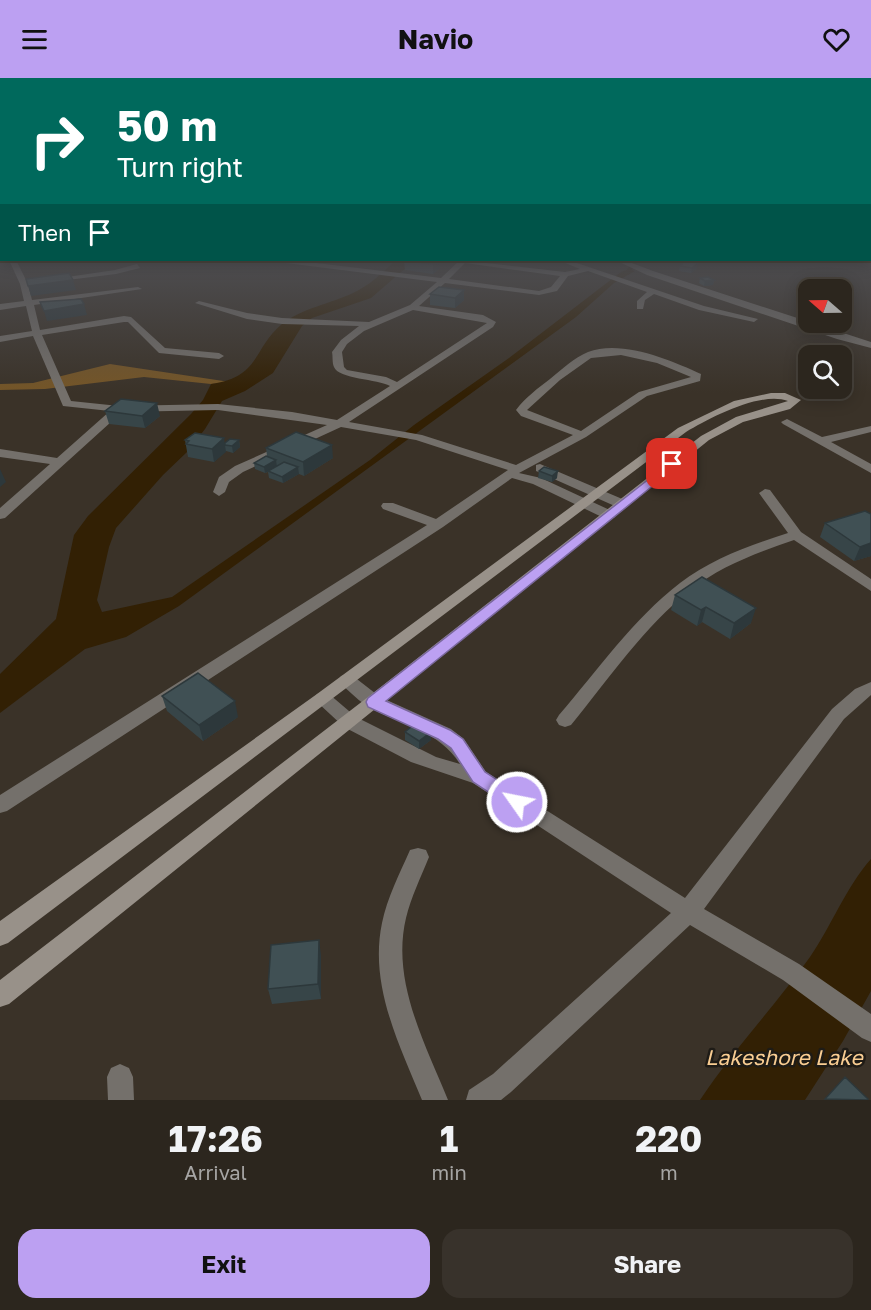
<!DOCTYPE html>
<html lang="en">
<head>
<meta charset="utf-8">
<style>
  body { margin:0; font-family:"Golos Text",sans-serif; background:#38322b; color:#f1f3f6; height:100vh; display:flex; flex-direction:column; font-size:22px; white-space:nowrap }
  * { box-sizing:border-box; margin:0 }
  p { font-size:20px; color:#a6a5a4 }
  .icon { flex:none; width:33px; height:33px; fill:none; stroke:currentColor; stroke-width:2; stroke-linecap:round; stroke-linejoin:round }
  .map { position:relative; height:1022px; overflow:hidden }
  .panel { display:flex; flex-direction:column; background:#2c261e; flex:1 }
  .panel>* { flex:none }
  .hud { position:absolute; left:0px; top:0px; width:872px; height:183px; box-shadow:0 3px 15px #0003,0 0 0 2px #48433c; background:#00695c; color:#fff; overflow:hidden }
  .needle { width:39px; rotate:290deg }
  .controls { position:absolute; left:798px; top:201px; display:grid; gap:12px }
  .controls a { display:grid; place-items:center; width:54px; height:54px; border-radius:12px; background:#2c261e; box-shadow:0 3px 15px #0003,0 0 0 2px #48433c; font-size:30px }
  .pin { position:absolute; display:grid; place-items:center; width:51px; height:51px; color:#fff; margin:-26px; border-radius:12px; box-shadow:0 3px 9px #0006 }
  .me { position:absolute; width:66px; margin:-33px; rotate:303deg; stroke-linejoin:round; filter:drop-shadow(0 0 4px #0008) }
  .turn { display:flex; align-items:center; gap:21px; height:126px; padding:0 18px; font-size:27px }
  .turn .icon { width:78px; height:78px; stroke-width:2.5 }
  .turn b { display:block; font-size:42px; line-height:51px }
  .then { display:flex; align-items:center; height:57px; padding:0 18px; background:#0003; gap:12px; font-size:22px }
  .eta { display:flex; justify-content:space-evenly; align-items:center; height:102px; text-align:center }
  .eta b { font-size:36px; font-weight:700; line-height:42px }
  .primary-button { display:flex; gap:12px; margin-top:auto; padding:12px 18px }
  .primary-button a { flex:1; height:69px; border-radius:18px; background:#bca0f2; color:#111; font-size:24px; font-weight:700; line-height:69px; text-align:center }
  .primary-button a+a { background:#38322b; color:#f1f3f6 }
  header { display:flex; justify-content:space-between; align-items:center; height:78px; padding:0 18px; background:#bca0f2; color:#111; font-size:27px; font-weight:700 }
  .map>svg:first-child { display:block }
</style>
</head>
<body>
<header><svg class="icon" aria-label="menu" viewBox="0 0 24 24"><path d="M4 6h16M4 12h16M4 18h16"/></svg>Navio<svg class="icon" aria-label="heart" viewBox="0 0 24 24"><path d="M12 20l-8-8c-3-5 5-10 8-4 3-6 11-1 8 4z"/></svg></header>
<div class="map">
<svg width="871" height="1022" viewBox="0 0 871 1022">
  <rect width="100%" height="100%" fill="#3a3228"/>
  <path fill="#745527" d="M110 286 230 304 211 306 144 299 45 311 0 312V306L33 305Z"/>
  <path fill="#322004" d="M396 182H415L371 220 312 240 302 248 273 295 245 313 222 323 205 351 187 374 163 397 116 450 109 469 97 522 102 534 172 519 370 382 414 347 509 280 621 194 629 191 635 193 614 205 576 239 179 528 126 559 85 571 0 635V596L56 541 74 457 88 438 191 336 203 322 211 306C261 299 252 271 282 246 302 230 330 226 353 215 369 208 383 194 396 182Z
    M871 781V913L843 963 805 1022H700C733 972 775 928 810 879 832 847 846 809 871 781Z"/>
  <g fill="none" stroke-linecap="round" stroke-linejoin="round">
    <path stroke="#322004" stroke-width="4" d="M629 192 637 182"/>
    <path fill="#74706b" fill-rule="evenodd" d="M0 175H2V179H0Z
      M9 182H16L28 206 32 222 138 209 142 211 34 227 40 252 124 238 131 239 165 270 219 275 224 278 219 281 159 275 128 244H124L42 257 71 323 119 328 218 326 292 334 337 342 390 308C378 301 338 301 334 289 332 285 333 278 332 274L341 262 359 248 282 246 247 241 195 225 199 223 247 235 282 240 369 244 410 227 437 204 278 184 275 182H291L441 200 460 182 565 194 580 191 558 182H568L704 228 758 241 754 244 699 232 654 216 645 222 643 231H637V223L647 214 588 193 568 198 557 213 539 217 445 205 419 228 483 237 496 244 493 249 349 344 422 357 516 387 573 357 521 338 516 332C525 320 538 310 550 301 562 291 574 280 588 274 621 261 671 282 701 296L700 303 647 318 586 359 519 395 541 400 614 434 616 437 614 440H604L533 406 512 400 443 449 7 733 0 735V717L427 447 383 431 381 428 383 425H393L436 441 508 392 416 362 341 349 243 394 229 404 225 414 219 418 213 414 219 399 235 388 327 347 218 332 122 334 5 440 0 441V430L50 386 0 379V371L57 380 110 333 63 328 33 258 0 264V258L32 253 26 228 0 232V226L24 223 20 206ZM465 185 560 198 551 209 539 213 449 201ZM413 232 487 245 397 304 386 299 347 292 344 289 342 274 347 266 364 253ZM621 277 657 285 691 299 639 314 581 353 527 332 560 302 591 280Z
      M615 182H624L653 193 871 264V270L837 261 647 197Z
      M137 186 140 190 116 196 51 204 47 202 115 192Z
      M787 341 822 359 871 348V354L831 364 871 386V395L783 346 781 344Z
      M540 386 627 423 629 426 627 429H617L536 393V387Z
      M765 411 770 412 801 454 871 501V513L794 462C759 474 720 488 691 512 645 547 608 602 571 647L565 649 559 647 556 642 559 637C597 593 633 541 680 505 711 481 751 467 788 455L759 415Z
      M347 596 353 598 380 619 451 651 464 661 486 694 685 820 832 631 855 611 871 604V617L844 641 704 831 799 886 871 936V964L862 960 783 902 690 847 511 1014 501 1022H466L469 1012 493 996 671 835 473 705 411 684 344 649 317 624 314 620 317 616 323 614 329 616 356 639 436 679 460 686C439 653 403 647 370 630 360 624 350 614 341 606L338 602 341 598Z
      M418 770 426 772 429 779C421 799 411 819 406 840 391 903 425 965 448 1022H422C399 966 369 907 382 845 387 820 400 795 410 772Z
      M120 986 129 990 133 999 134 1022H108L107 999 111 990Z"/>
    <path fill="#989189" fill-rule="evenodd" d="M771 315H785L801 322 790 331 743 344 709 362 9 926 0 929V902L368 619 701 358 736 339 788 323C760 313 710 340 686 354L8 865 0 868V843L317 616 678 350 734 323Z"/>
  </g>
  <path fill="#374548" d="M406 182H440V190L433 196 405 192 404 183Z
    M680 188 697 190 691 195 679 193Z
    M700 200 714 202 713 207 704 208 699 205Z
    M464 212V222L455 230 430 227V216Z
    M105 333 160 338 145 350 109 346Z
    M185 362 225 365 239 362 240 369 233 375 226 373 214 384 188 379Z
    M266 370 333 380 304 398 299 396 283 405 269 400 268 394 265 395 255 391 254 385 267 378Z
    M544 389 557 400 552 404 538 400 539 393Z
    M871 436V478L854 483 820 459 825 445Z
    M675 517 751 545 730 561 702 544 697 548 671 532Z
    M162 618 238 639 203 663 167 633Z
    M405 654H431V662L419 671 405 662Z
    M321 877V921L272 926 268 911Z"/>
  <path fill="#2d383b" d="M439 182H440V190L433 196V186Z
    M698 185 697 190 691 195 692 190Z
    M73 202 76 212 31 218 28 208Z
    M714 202 713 207 704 208 705 203Z
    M464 212V222L455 230V220Z
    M84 226 87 237 47 243 44 233Z
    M157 325 160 338 145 350 142 338Z
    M224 360 226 374 214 384 212 371Z
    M239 362 240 369 233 375 232 368Z
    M332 367 333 380 304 398 303 384Z
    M276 382 277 389 265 395 264 389Z
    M298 389 299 396 283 405 282 399Z
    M0 391 6 404 0 409Z
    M558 393 557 400 552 404V398Z
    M871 465V478L854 483 860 469Z
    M706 529 702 544 697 548 701 532Z
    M756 530 751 545 730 561 734 545Z
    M235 623 238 639 203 663 199 647Z
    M431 654V662L419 671V663Z
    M319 862 321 877V921L318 906Z"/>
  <path fill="#405054" stroke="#2d383b" stroke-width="1.5" d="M406 182H439L433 186 404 183Z
    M685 183 698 185 692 190 680 188Z
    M69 195 73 202 28 208 26 201Z
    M708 199 714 202 705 203 700 200Z
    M439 209 464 212 455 220 430 216Z
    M81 221 84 226 44 233 40 224Z
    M121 321 157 325 142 338 105 333Z
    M296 354 332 367 303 384 266 370Z
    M195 355 224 360 212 371 186 366 189 363 185 362Z
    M230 361 239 362 232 368 225 367V365Z
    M266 378 276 382 264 389 254 385Z
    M284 384 298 389 282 399 268 393Z
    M544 389 558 393 552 398 539 393Z
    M865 433 871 436V465L860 469 825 445Z
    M702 499 756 530 734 545 706 529 701 532 675 517Z
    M198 595 235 623 199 647 162 618Z
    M417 644 431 654 419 663 405 654Z
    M319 862 318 906 268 911 271 867Z
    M845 999 868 1021 867 1022 825 1021Z"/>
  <linearGradient id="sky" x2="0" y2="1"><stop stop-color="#201c16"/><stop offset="0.55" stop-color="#4f4f53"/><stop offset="1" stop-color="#4f4f53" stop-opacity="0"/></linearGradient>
  <rect width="871" height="315" fill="url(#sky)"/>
  <path fill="#bca0f2" stroke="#7a689d" stroke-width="1.5" d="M672 383 676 384V389L386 623 450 652 463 661 485 694 524 719 526 724 524 729 517 731 511 729 473 704 451 670 438 661 368 629 366 624 368 620Z"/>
  <g text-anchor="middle" stroke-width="5" stroke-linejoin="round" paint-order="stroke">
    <g font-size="21" font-style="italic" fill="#f9cd92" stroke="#1e1b16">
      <text x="784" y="987">Lakeshore Lake</text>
    </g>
  </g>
</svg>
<div class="controls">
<a><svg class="needle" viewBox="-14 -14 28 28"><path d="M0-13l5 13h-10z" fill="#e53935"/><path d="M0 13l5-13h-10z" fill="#a6a5a4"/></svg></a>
<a><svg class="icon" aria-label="search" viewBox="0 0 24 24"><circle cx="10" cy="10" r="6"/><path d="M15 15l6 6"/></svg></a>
</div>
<div class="pin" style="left:672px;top:386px;background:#d93025"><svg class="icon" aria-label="arrive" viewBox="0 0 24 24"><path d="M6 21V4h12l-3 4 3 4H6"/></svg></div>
<svg class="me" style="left:517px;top:724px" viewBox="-20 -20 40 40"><circle r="17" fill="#bca0f2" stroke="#fff" stroke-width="3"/><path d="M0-11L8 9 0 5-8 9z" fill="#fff"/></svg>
<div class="hud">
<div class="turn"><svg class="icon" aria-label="right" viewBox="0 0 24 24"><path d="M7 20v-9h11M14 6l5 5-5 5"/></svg><div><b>50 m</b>Turn right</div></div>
<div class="then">Then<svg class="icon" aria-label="arrive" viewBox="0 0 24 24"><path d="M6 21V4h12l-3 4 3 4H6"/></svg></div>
</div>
</div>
<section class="panel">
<div class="eta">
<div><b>17:26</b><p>Arrival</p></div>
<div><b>1</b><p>min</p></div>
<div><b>220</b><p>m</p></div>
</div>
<div class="primary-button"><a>Exit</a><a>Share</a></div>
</section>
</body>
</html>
